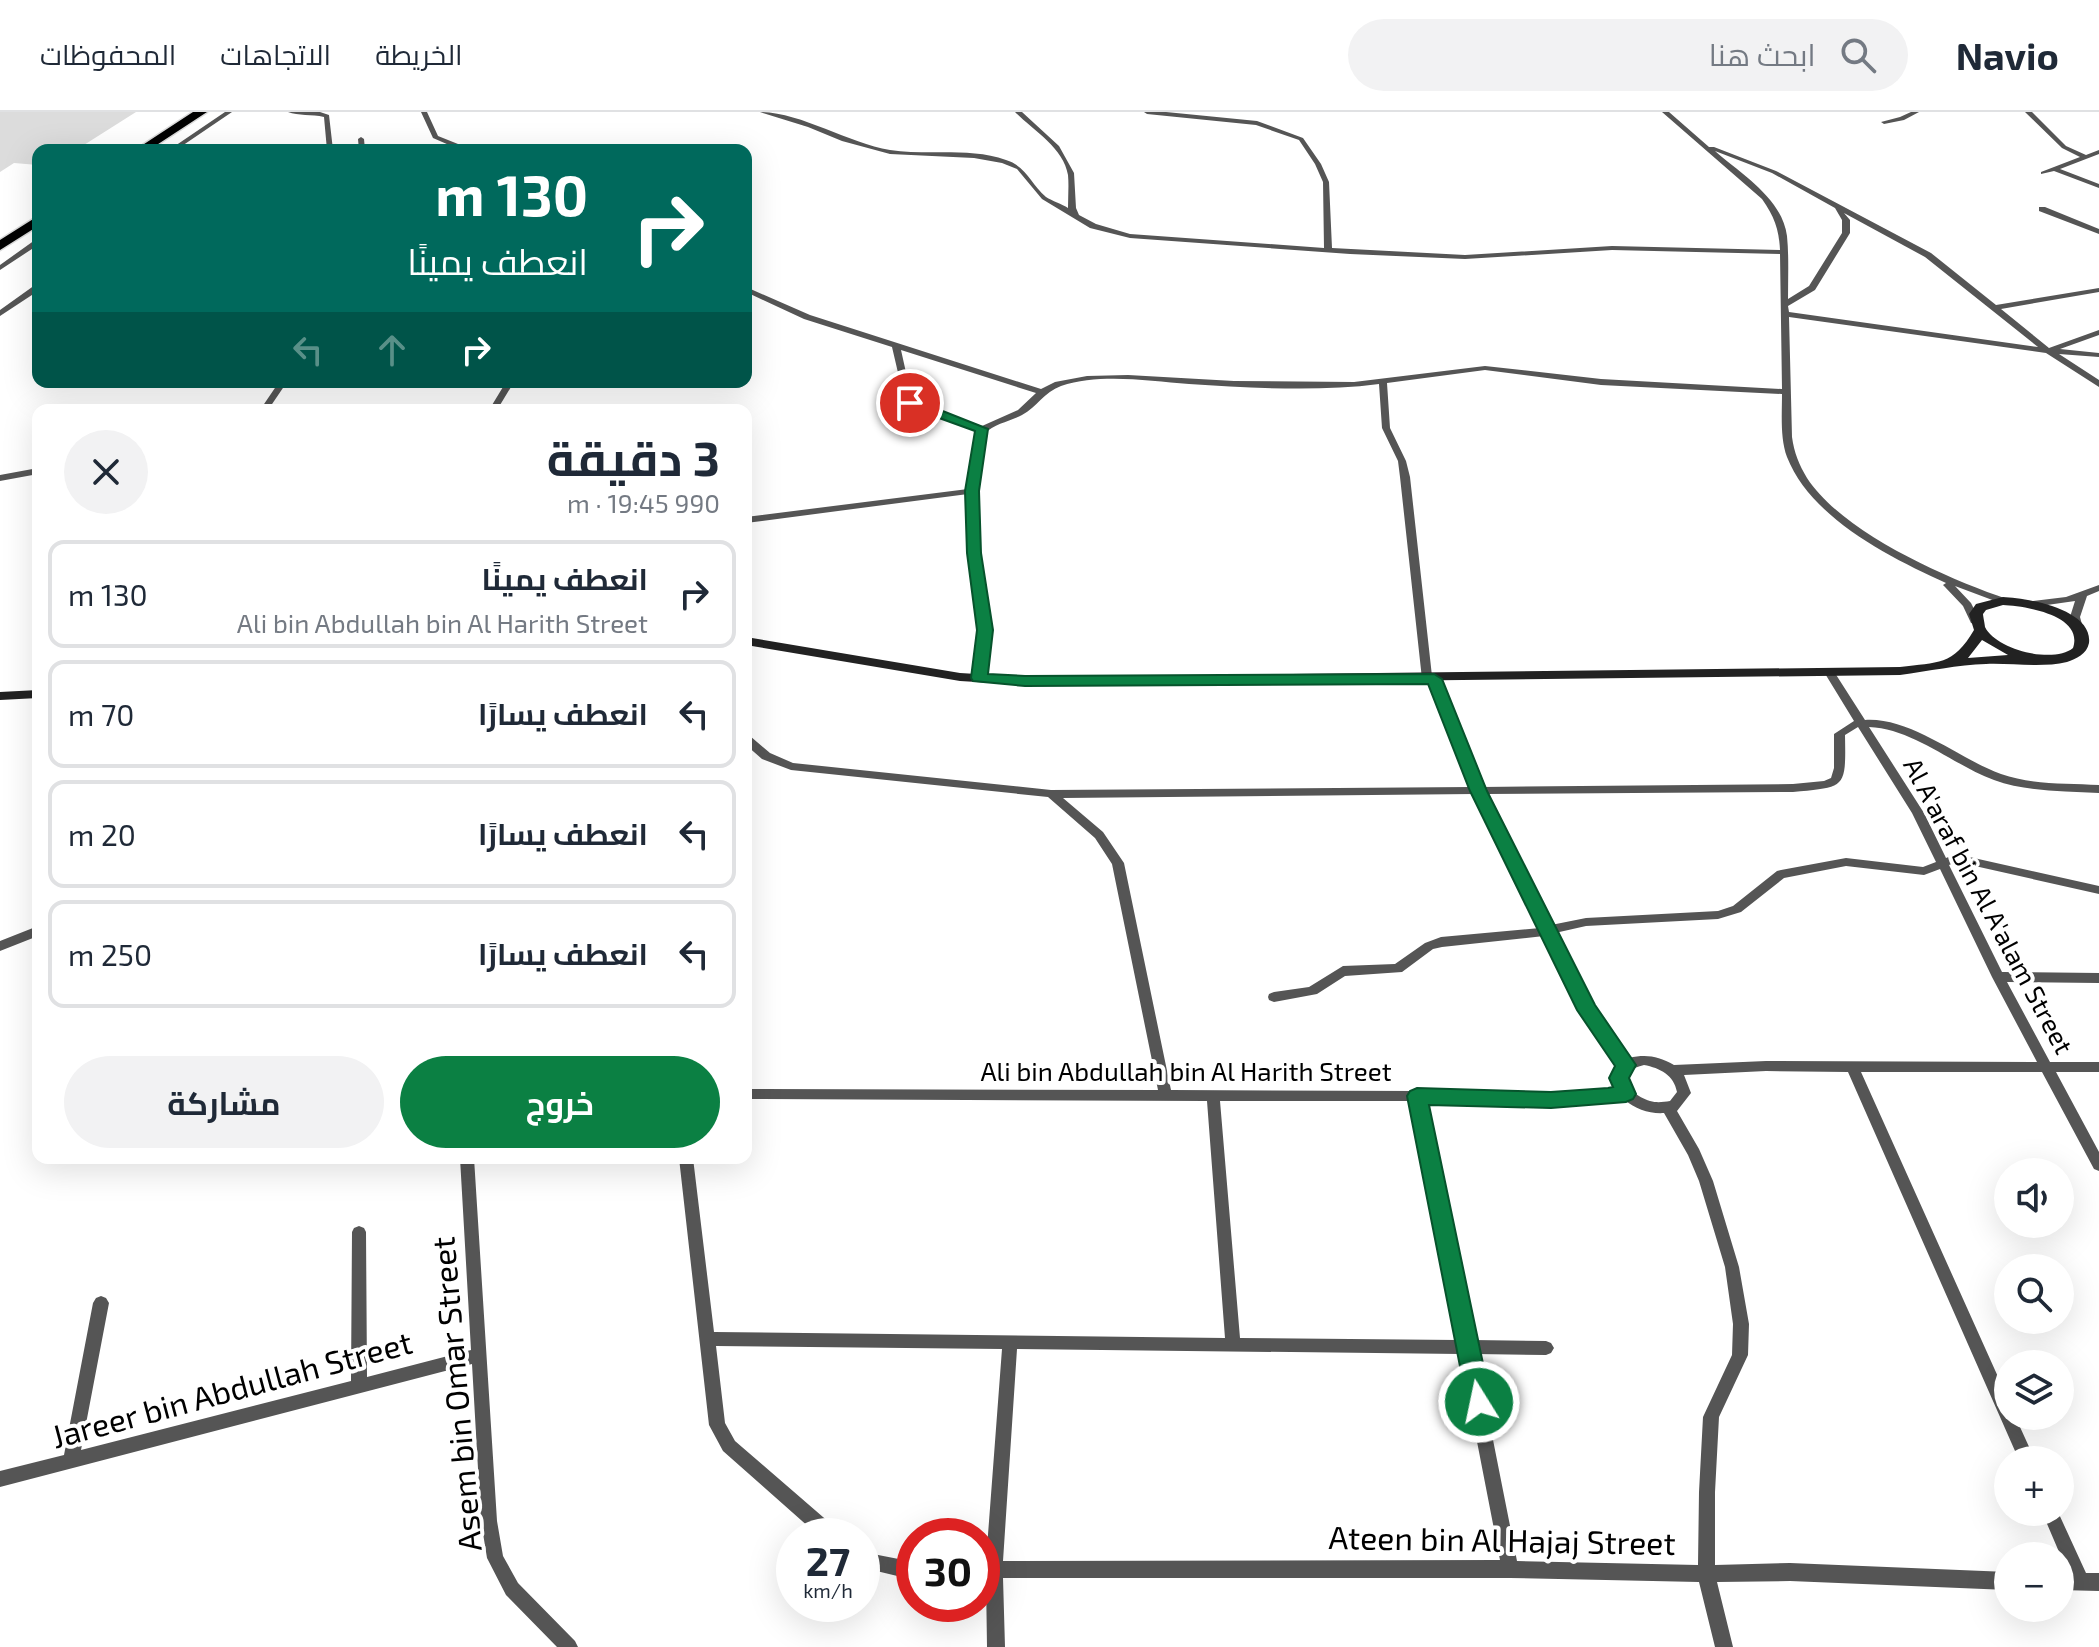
<!DOCTYPE html>
<html lang="ar">
<head>
<meta charset="utf-8">
<style>
  body { margin:0; font-family:"Exo 2",Cairo,sans-serif; background:#f2f2f3; color:#1f2937; direction:rtl; height:100vh; display:flex; flex-direction:column; font-size:30px; white-space:nowrap }
  * { box-sizing:border-box; margin:0 }
  p { font-size:26px; color:#747a83 }
  .icon { flex:none; width:44px; height:44px; fill:none; stroke:currentColor; stroke-width:2; stroke-linecap:round; stroke-linejoin:round }
  .map { position:relative; flex:1; overflow:hidden; direction:ltr }
  .drawer { position:absolute; left:32px; top:292px; width:720px; height:760px; display:flex; flex-direction:column; background:#fff; border-radius:16px; box-shadow:0 8px 32px #0002; direction:rtl }
  .drawer>* { flex:none }
  .guide { position:absolute; left:32px; top:32px; width:720px; height:244px; border-radius:16px; box-shadow:0 8px 32px #0002; direction:rtl; background:#00695c; color:#fff; overflow:hidden }
  .buttons { position:absolute; left:1994px; top:1046px; display:grid; gap:16px }
  .buttons a { display:grid; place-items:center; width:80px; height:80px; border-radius:50%; background:#fff; box-shadow:0 8px 32px #0002; font-size:40px }
  .speed { position:absolute; left:776px; top:1406px; display:flex; gap:16px; font-size:40px; font-weight:700; text-align:center }
  .speed>* { display:grid; place-content:center; width:104px; height:104px; border-radius:50%; background:#fff; box-shadow:0 8px 32px #0002; line-height:1 }
  .speed small { font-size:20px; font-weight:400 }
  .speed .limit { border:12px solid #d22; background:#fff; color:#111 }
  .pin { position:absolute; display:grid; place-items:center; width:68px; height:68px; color:#fff; margin:-34px; border:4px solid #fff; border-radius:50%; box-shadow:0 2px 8px #0007 }
  .me { position:absolute; width:88px; margin:-44px; rotate:350deg; stroke-linejoin:round; filter:drop-shadow(0 0 6px #0008) }
  .turn { display:flex; align-items:center; gap:28px; height:168px; padding:0 32px; font-size:36px }
  .turn .icon { width:104px; height:104px; stroke-width:2.5 }
  .turn b { display:block; font-size:56px; line-height:68px }
  .lanes { display:flex; align-items:center; height:76px; padding:0 32px; background:#0003; justify-content:center; gap:40px; direction:ltr }
  .lanes .off { opacity:.35 }
  .round { display:grid; place-items:center; flex:none; width:84px; height:84px; border-radius:42px; background:#f2f2f3 }
  .overview { display:flex; align-items:center; justify-content:space-between; height:136px; padding:0 32px }
  h1 { font-size:48px; font-weight:700; line-height:60px }
  .button { display:flex; gap:16px; margin-top:auto; padding:16px 32px }
  .button a { flex:1; height:92px; border-radius:48px; background:#0b8043; color:#fff; font-size:32px; font-weight:700; line-height:92px; text-align:center }
  .button a+a { background:#f2f2f3; color:#1f2937 }
  ul { padding:0; list-style:none }
  li { display:flex; align-items:center; gap:24px; height:108px; margin:0 16px 12px; padding:0 16px; border:4px solid #e0e1e3; border-radius:16px }
  li div { flex:1 }
  li b { display:block; font-size:30px }
  li em { font-style:normal }
  header { display:flex; align-items:center; gap:48px; box-sizing:border-box; height:112px; padding:0 40px; background:#fff; border-bottom:2px solid #e0e1e3 }
  header strong { font-size:38px }
  nav { display:flex; gap:44px; margin-inline-start:auto; font-size:28px }
  .search { width:560px; height:72px; background:#f2f2f3; display:flex; align-items:center; gap:20px; box-sizing:border-box; padding:0 28px; border-radius:44px; color:#747a83; font-size:30px }
  .map>svg:first-child { display:block }
</style>
</head>
<body>
<header>
<strong>Navio</strong>
<div class="search"><svg class="icon" aria-label="search" viewBox="0 0 24 24"><circle cx="10" cy="10" r="6"/><path d="M15 15l6 6"/></svg>ابحث هنا</div>
<nav><a>الخريطة</a><a>الاتجاهات</a><a>المحفوظات</a></nav>
</header>
<div class="map">
<svg width="2099" height="1535" viewBox="0 0 2099 1535">
  <rect width="100%" height="100%" fill="#fff"/>
  <path fill="#dcdcdc" d="M0 0H136L76 38H38V53L14 51 0 60Z"/>
  <g fill="none" stroke-linecap="round" stroke-linejoin="round">
    <g stroke="#dbdbdb" stroke-width="3">
      <path id="highway" d="M193 0H207L149 38H135Z
        M38 104V114L0 138V128Z"/>
    </g>
    <path fill="#555" fill-rule="evenodd" d="M225 0H232L176 38H169Z
      M288 0H320L329 3 333 38H327L324 5C312 2 298 4 288 0Z
      M421 0H427L438 24 458 32 482 38 456 36 433 26Z
      M760 0C800 0 848 31 890 38 928 44 969 35 1006 48 1026 54 1031 72 1046 85 1052 89 1062 92 1068 96 1068 85 1069 74 1068 63 1064 36 1033 18 1015 0H1022L1059 34 1074 61 1076 96 1079 103 1096 112 1130 122 1324 136 1323 70 1315 52 1299 28 1256 13 1147 2 1144 0H1166L1257 9 1303 26 1321 52 1329 70 1332 136 1465 143 1612 134 1780 138C1779 117 1774 104 1762 87L1662 0H1669L1709 35H1714L1776 59 1931 141 1996 193 2099 176V180L2001 197 2049 236 2099 218V223L2060 237 2099 241V245L2059 242 2099 268V275L2046 241 1789 205 1792 325C1794 340 1799 353 1807 366 1843 421 1946 466 2007 487V491L2003 492 1955 474 1971 491 1980 509 1975 512 1971 511 1963 494 1945 475 1943 473 1946 471C1889 445 1811 406 1787 345 1780 326 1782 302 1782 282L1601 273 1485 258 1387 271 1390 316 1406 349 1410 365 1432 564 1438 565 1439 567 1482 675 1793 672 1824 669 1831 666 1834 656V622L1854 609 1824 560 1829 557 1833 558 1865 608C1911 605 1959 647 2001 662 2032 673 2067 671 2099 673V681C2064 679 2027 680 1994 668 1953 653 1914 617 1869 615L1924 701 1946 746 1956 742 2099 774V782L1957 750 1949 753 2002 860 2099 861V871L2007 870 2050 950H2099V960H2056L2099 1040V1059L2094 1057 2042 960H1861L2008 1287V1304H2015L2035 1348H2019L1848 960 1766 959 1684 963 1691 981 1677 999 1699 1037 1713 1069 1739 1155 1749 1212 1748 1243 1719 1305 1715 1380V1453L1790 1451 2008 1460V1478L1790 1469 1717 1470 1733 1535H1715L1699 1470 1510 1466H1003L1005 1535H987L986 1467H982V1449H986L1002 1237 716 1234 725 1311 735 1329 838 1418 840 1424H819L723 1339 709 1313 679 1046H693L714 1220 1225 1226 1207 989 746 987V977L1158 978 1112 752 1095 726 1048 685 791 658 762 647 746 633V623L750 624 770 641 793 651 1051 678 1471 675 1430 570 1423 569 1422 567 1400 365 1398 349 1382 316 1379 272C1319 280 1250 276 1189 272 1148 269 1101 261 1061 274 1044 280 1037 295 1022 303 1009 310 995 311 984 322L977 379 979 441 990 518 984 566 979 569 974 566 980 518 969 441 968 382 746 411V405L968 377 976 321 978 318 899 290 895 280 899 265 892 235 804 207 746 180V175L810 203 1041 277 1055 270 1087 264 1128 263 1234 269 1354 270 1485 254 1601 267 1782 277 1780 142 1612 138 1465 147 1350 142 1130 126 1090 116 1042 87 1017 57 1002 51 974 46 890 42 842 29 808 15ZM1715 39 1772 61 1835 96 1842 108V121L1809 174 1788 187C1788 166 1789 144 1787 124 1782 86 1741 62 1715 39ZM1844 101 1925 145 2038 235 1789 200 1788 194 1815 178 1850 121V108ZM901 238 1036 281 1018 298 982 314 906 286 903 280 907 265ZM1858 615 1912 701 1936 750 1923 755 1846 746 1781 758 1777 759 1733 794 1718 799 1586 806 1551 813 1485 682 1793 680C1846 675 1846 677 1845 623ZM1474 682 1540 816 1441 825 1425 831 1395 852 1343 854 1309 875 1274 880 1269 882 1268 885 1269 888 1274 890 1317 882 1345 864 1402 860 1433 837 1442 835 1544 824 1582 901 1619 953C1611 961 1613 968 1617 977L1551 983 1417 979 1171 978 1124 751 1103 720 1063 686ZM1846 754 1924 763 1940 757 1992 865 2037 950 1766 949 1674 953C1658 944 1646 942 1629 946L1592 895 1555 821 1586 814 1718 807 1741 800 1784 766ZM1644 953C1660 956 1674 963 1677 980L1670 989C1663 990 1657 991 1650 989 1629 983 1613 960 1644 953ZM1625 988C1635 997 1650 1002 1664 1001L1688 1043 1699 1069 1725 1155 1733 1212 1732 1243 1703 1305 1699 1380 1698 1453 1517 1449 1476 1242 1546 1243 1551 1241 1554 1236 1551 1231 1546 1229 1473 1228 1425 990 1551 993ZM1220 989H1411L1457 1228 1240 1226ZM1017 1237 1460 1242 1500 1448 1003 1449Z
      M1911 0H1919L1904 8 1884 12 1881 10 1900 5Z
      M2025 0H2032L2066 34 2086 43 2099 38V42L2060 57 2099 72V76L2054 59 2041 62V60L2080 45 2062 36Z
      M361 25 364 27 365 38H359L358 27Z
      M2039 95H2045L2099 117V122L2039 99Z
      M35 128H38V133L0 158V153Z
      M35 173H38V179L0 204V198Z
      M279 270H287L268 298H260Z
      M506 270H514L497 298H489Z
      M38 356V362L0 369V363Z
      M2099 473V479L2087 484 2080 505 2084 520 2083 522H2075L2070 505 2075 489 2033 495 2028 492 2033 489 2066 485Z
      M38 814V824L0 839V829Z
      M460 1046H474L497 1409 503 1444 518 1471 575 1529 578 1535H557L506 1483 487 1446 481 1409 472 1252 0 1375V1359L64 1343 93 1191 96 1186 101 1184 106 1186 109 1191 81 1338 351 1269 352 1120 354 1116 359 1114 364 1116 366 1120 367 1265 471 1238Z
      M2042 1400H2058L2086 1461H2099V1479L2060 1478V1460L2068 1461Z
      M862 1437 873 1442 914 1450V1468L864 1456 862 1455Z"/>
    <path fill="#222" fill-rule="evenodd" d="M2003 485C2026 486 2093 497 2089 531 2087 542 2076 547 2067 550 2042 556 2012 551 1986 552 1958 553 1928 559 1900 563L1025 573 960 569 746 533V525L960 561 1025 565 1900 555C1938 550 1953 554 1974 518L1969 502 1976 492ZM2003 493C2025 494 2084 503 2073 536 2054 552 1996 538 1985 515 1985 513 1983 504 1983 502L1986 498ZM1982 528 2008 543 1968 546Z
      M38 578V586L0 588V580Z"/>
    <use href="#highway" fill="#000" fill-rule="evenodd"/>
  </g>
  <path fill="#0b8043" stroke="#07532c" stroke-width="2" d="M906 288H915L988 317 979 379 981 441 993 518 988 562 1025 564 1434 562 1442 567 1487 679 1595 893 1636 953 1629 966 1636 982 1633 987 1626 990 1551 996 1429 993 1491 1290 1488 1298 1479 1301 1471 1298 1467 1290 1407 984 1410 979 1417 976 1551 980 1608 976 1613 975 1609 966 1615 954 1577 898 1470 679 1428 572 1025 574 973 569 971 566 977 518 967 441 965 379 975 319 906 294Z"/>
  <g text-anchor="middle" stroke-width="8" stroke-linejoin="round" paint-order="stroke">
    <g font-size="26" fill="#000" stroke="#fff">
      <text transform="translate(1988 794) rotate(62)" y="9">Al A'araf bin Al A'alam Street</text>
      <text x="1186" y="969">Ali bin Abdullah bin Al Harith Street</text>
    </g>
    <g font-size="32" fill="#000" stroke="#fff">
      <text transform="translate(232 1278) rotate(-15)" y="11">Jareer bin Abdullah Street</text>
      <text transform="translate(457 1282) rotate(-95)" y="11">Asem bin Omar Street</text>
      <text transform="translate(1502 1429) rotate(1)" y="11">Ateen bin Al Hajaj Street</text>
    </g>
  </g>
</svg>
<div class="buttons">
<a><svg class="icon" aria-label="sound" viewBox="0 0 24 24"><path d="M4 9h4l5-4v14l-5-4H4zM17 9q2 3 0 6"/></svg></a>
<a><svg class="icon" aria-label="search" viewBox="0 0 24 24"><circle cx="10" cy="10" r="6"/><path d="M15 15l6 6"/></svg></a>
<a><svg class="icon" aria-label="layers" viewBox="0 0 24 24"><path d="M12 4l9 5-9 5-9-5zM3 14l9 5 9-5"/></svg></a>
<a>+</a>
<a>−</a>
</div>
<div class="speed"><div>27<small>km/h</small></div><div class="limit">30</div></div>
<div class="pin" style="left:910px;top:291px;background:#d93025"><svg class="icon" aria-label="arrive" viewBox="0 0 24 24"><path d="M6 21V4h12l-3 4 3 4H6"/></svg></div>
<svg class="me" style="left:1479px;top:1290px" viewBox="-20 -20 40 40"><circle r="17" fill="#0b8043" stroke="#fff" stroke-width="3"/><path d="M0-11L8 9 0 5-8 9z" fill="#fff"/></svg>
<div class="guide">
<div class="turn"><svg class="icon" aria-label="right" viewBox="0 0 24 24"><path d="M7 20v-9h11M14 6l5 5-5 5"/></svg><div><b>130 m</b>انعطف يمينًا</div></div>
<div class="lanes"><svg class="icon off" aria-label="left" viewBox="0 0 24 24"><path d="M17 20v-9H6M10 6l-5 5 5 5"/></svg><svg class="icon off" aria-label="ahead" viewBox="0 0 24 24"><path d="M12 20V5M6 11l6-6 6 6"/></svg><svg class="icon" aria-label="right" viewBox="0 0 24 24"><path d="M7 20v-9h11M14 6l5 5-5 5"/></svg></div>
</div>
<section class="drawer">
<div class="overview"><div><h1>3 دقيقة</h1><p>990 m · 19:45</p></div><a class="round"><svg class="icon" aria-label="close" viewBox="0 0 24 24"><path d="M6 6l12 12M18 6L6 18"/></svg></a></div>
<ul>
<li><svg class="icon" aria-label="right" viewBox="0 0 24 24"><path d="M7 20v-9h11M14 6l5 5-5 5"/></svg><div><b>انعطف يمينًا</b><p>Ali bin Abdullah bin Al Harith Street</p></div><em>130 m</em></li>
<li><svg class="icon" aria-label="left" viewBox="0 0 24 24"><path d="M17 20v-9H6M10 6l-5 5 5 5"/></svg><div><b>انعطف يسارًا</b></div><em>70 m</em></li>
<li><svg class="icon" aria-label="left" viewBox="0 0 24 24"><path d="M17 20v-9H6M10 6l-5 5 5 5"/></svg><div><b>انعطف يسارًا</b></div><em>20 m</em></li>
<li><svg class="icon" aria-label="left" viewBox="0 0 24 24"><path d="M17 20v-9H6M10 6l-5 5 5 5"/></svg><div><b>انعطف يسارًا</b></div><em>250 m</em></li>
</ul>
<div class="button"><a>خروج</a><a>مشاركة</a></div>
</section>
</div>
</body>
</html>
